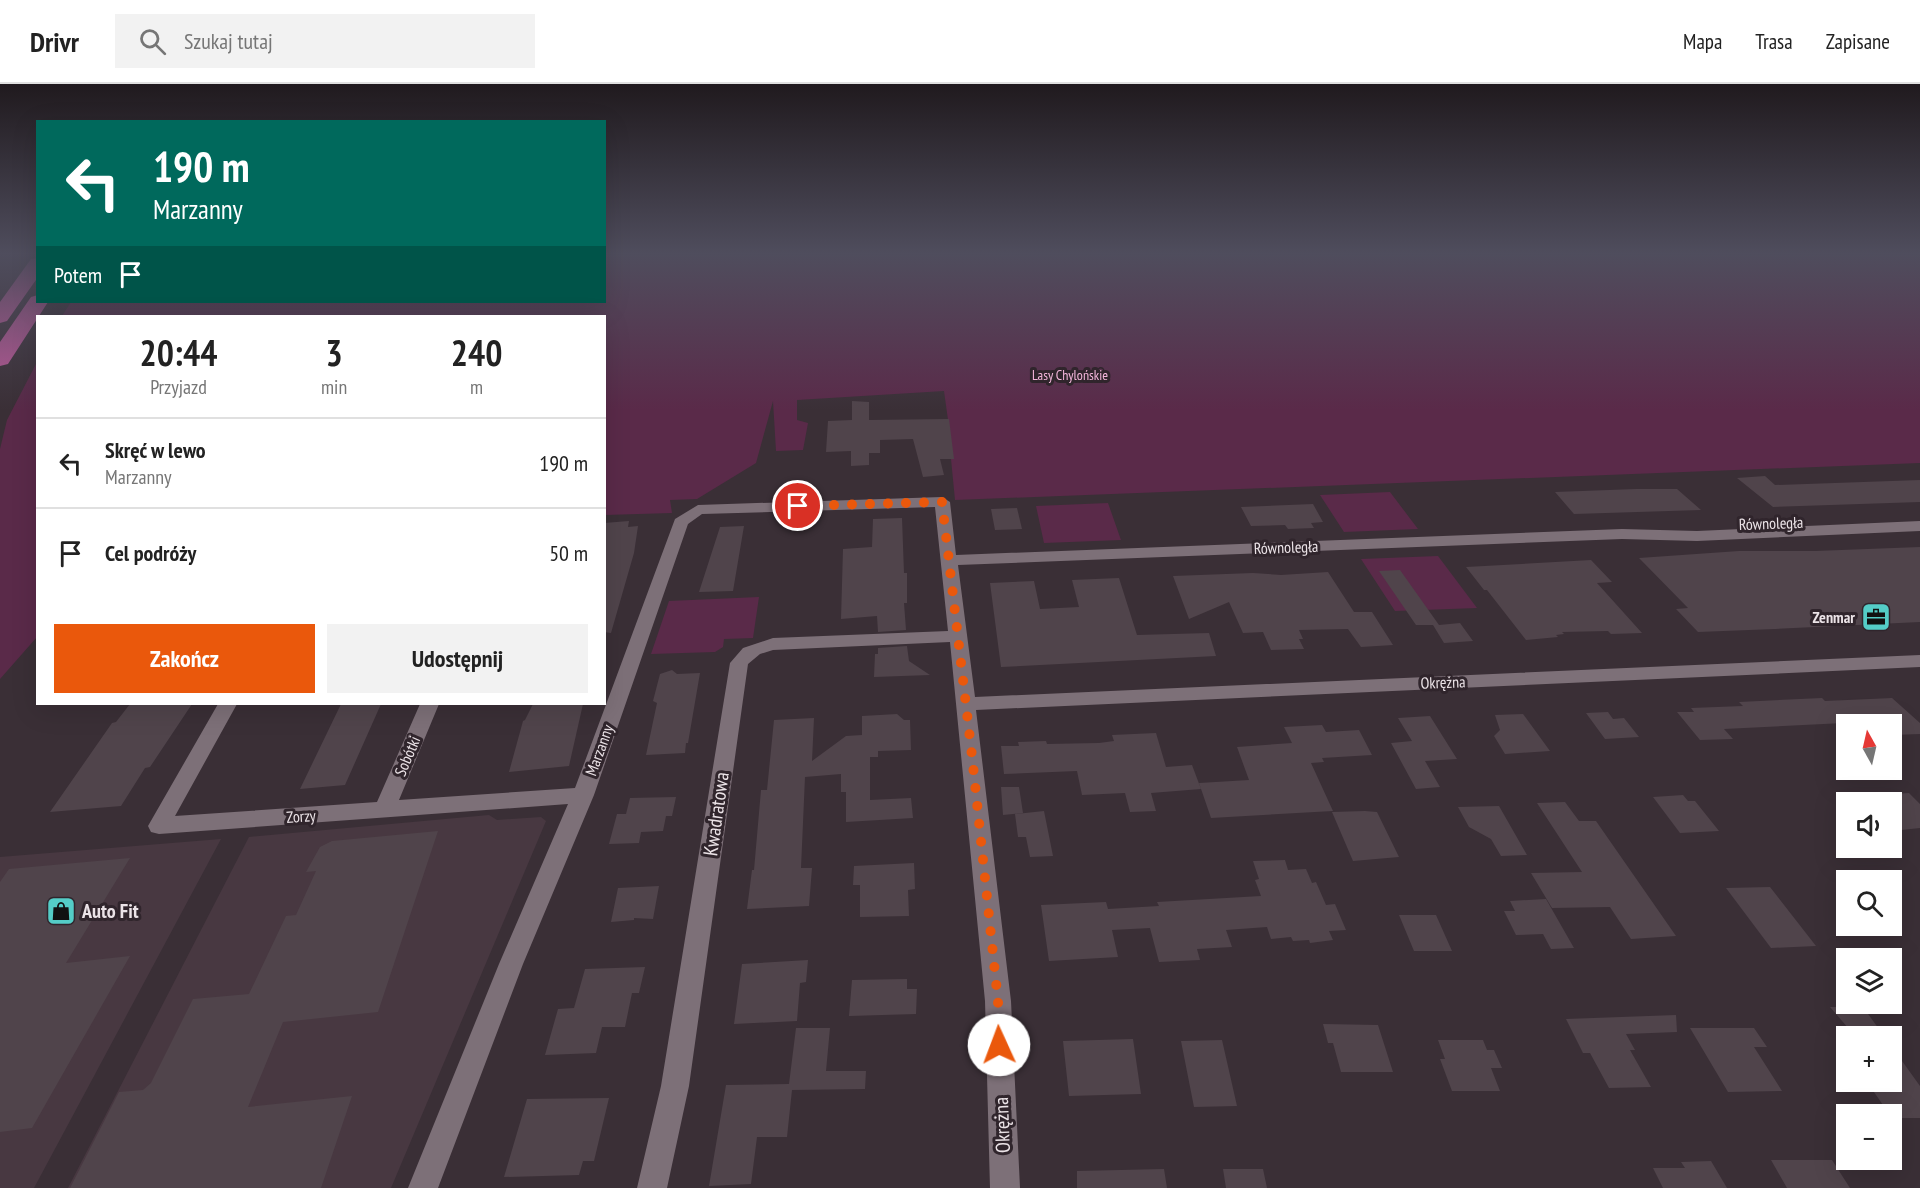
<!DOCTYPE html>
<html lang="pl">
<head>
<meta charset="utf-8">
<style>
  body { margin:0; font-family:"PT Sans Narrow",sans-serif; background:#f2f2f2; color:#222; height:100vh; display:flex; flex-direction:column; font-size:22px; white-space:nowrap }
  * { box-sizing:border-box; margin:0 }
  p { font-size:20px; color:#767676 }
  .icon { flex:none; width:33px; height:33px; fill:none; stroke:currentColor; stroke-width:2; stroke-linecap:round; stroke-linejoin:round }
  .map { position:relative; flex:1; overflow:hidden }
  .side { position:absolute; left:36px; top:231px; width:570px; height:390px; display:flex; flex-direction:column; background:#fff; border-radius:0px; box-shadow:0 6px 24px #0002 }
  .side>* { flex:none }
  .guide { position:absolute; left:36px; top:36px; width:570px; height:183px; border-radius:0px; box-shadow:0 6px 24px #0002; background:#00695c; color:#fff; overflow:hidden }
  .needle { width:39px; rotate:352deg }
  .fabs { position:absolute; left:1836px; top:630px; display:grid; gap:12px }
  .fabs a { display:grid; place-items:center; width:66px; height:66px; border-radius:0px; background:#fff; box-shadow:0 6px 24px #0002; font-size:30px }
  .pin { position:absolute; display:grid; place-items:center; width:51px; height:51px; color:#fff; margin:-26px; border:3px solid #fff; border-radius:50%; box-shadow:0 2px 6px #0007 }
  .me { position:absolute; width:66px; margin:-33px; rotate:358deg; stroke-linejoin:round; filter:drop-shadow(0 0 4px #0008) }
  .turn { display:flex; align-items:center; gap:21px; height:126px; padding:0 18px; font-size:27px }
  .turn .icon { width:78px; height:78px; stroke-width:2.5 }
  .turn b { display:block; font-size:42px; line-height:51px }
  .then { display:flex; align-items:center; height:57px; padding:0 18px; background:#0003; gap:12px; font-size:22px }
  .eta { display:flex; justify-content:space-evenly; align-items:center; height:102px; text-align:center }
  .eta b { font-size:36px; font-weight:600; line-height:42px }
  .action { display:flex; gap:12px; margin-top:auto; padding:12px 18px }
  .action a { flex:1; height:69px; border-radius:0px; background:#ea580c; color:#fff; font-size:24px; font-weight:600; line-height:69px; text-align:center }
  .action a+a { background:#f2f2f2; color:#222 }
  ul { padding:0; list-style:none }
  li { display:flex; align-items:center; gap:18px; height:90px; padding:0 18px; border-top:2px solid #e0e0e0 }
  li div { flex:1 }
  li b { display:block; font-size:22px }
  li em { font-style:normal }
  header { display:flex; align-items:center; gap:36px; box-sizing:border-box; height:84px; padding:0 30px; background:#fff; border-bottom:2px solid #e0e0e0 }
  header strong { font-size:28px }
  nav { display:flex; gap:33px; margin-inline-start:auto; font-size:21px }
  .search { width:420px; height:54px; background:#f2f2f2; display:flex; align-items:center; gap:15px; box-sizing:border-box; padding:0 21px; border-radius:0px; color:#767676; font-size:22px }
  .map>svg:first-child { display:block }
</style>
</head>
<body>
<header>
<strong>Drivr</strong>
<div class="search"><svg class="icon" aria-label="search" viewBox="0 0 24 24"><circle cx="10" cy="10" r="6"/><path d="M15 15l6 6"/></svg>Szukaj tutaj</div>
<nav><a>Mapa</a><a>Trasa</a><a>Zapisane</a></nav>
</header>
<div class="map">
<svg width="1920" height="1104" viewBox="0 0 1920 1104">
  <rect width="100%" height="100%" fill="#3a2f36"/>
  <path fill="#483841" d="M489 731 497 736 541 733 546 737 391 1104H68L249 753Z
    M221 755 34 1104H0V773Z"/>
  <path fill="#5a2a49" d="M605 171H1920V379L955 416 951 375 953 372 944 307 797 316V336L808 339 803 366 776 367 773 317 756 379 697 415 670 416 672 429 605 431 604 232H62L71 218H604Z
    M37 278V553L0 595V365L7 336Z
    M1390 408 1418 445 1344 448 1320 411Z
    M1108 419 1121 456 1044 459 1036 422Z
    M1438 472 1477 524 1395 527 1361 475Z
    M759 513 753 554 724 555 723 563 715 568 651 570 669 517Z"/>
  <path fill="#50444b" d="M852 317 869 318V336L949 335 954 375H940L944 391 923 393 913 355 880 356V369H869V381L851 382V367L826 368 828 337 852 336Z
    M1765 392 1775 401 1920 396V418L1773 423 1737 394Z
    M1636 405H1677L1701 426 1574 430 1555 408Z
    M1313 420 1323 438 1311 439 1314 444 1288 445 1285 441 1251 442 1241 423Z
    M1017 424 1022 445 995 446 991 425Z
    M902 434 904 489H907V519H904L906 546 878 548 877 532 841 535 843 465 872 463 873 435Z
    M629 437 628 443 638 442 634 469 611 549 604 548V439Z
    M744 442 733 507 699 508 720 443Z
    M1920 463V538L1775 545 1698 548 1676 525 1688 524 1639 474 1739 467H1815Z
    M1591 476 1612 498 1597 499 1642 549 1611 550 1608 547 1562 548 1564 550 1556 551 1558 553 1526 556 1487 506H1484L1466 483Z
    M1400 486 1439 541 1460 539 1473 557 1444 559 1433 541H1436H1416L1379 487Z
    M1328 488 1354 528H1372L1393 561 1361 563 1348 545 1299 546 1303 555H1299L1304 565 1271 566 1263 548 1243 549 1229 518 1189 535 1173 492 1253 489 1281 491Z
    M1119 494 1137 551 1209 549 1216 572 1001 583 990 499 1034 497 1040 525 1079 523 1072 496Z
    M907 562 909 577 930 591 874 593 875 570H878V564Z
    M672 586 677 590 700 589 688 659H686L685 669 646 671 657 619 653 617 660 590Z
    M1822 614 1825 617 1892 614 1920 639V650L1892 651V640H1866L1864 638 1724 645 1733 655 1700 656 1677 628H1694L1691 624 1743 622 1739 618Z
    M130 620H192L150 683 145 684 121 722 50 728 112 639 116 638Z
    M341 620H381L345 701 300 705Z
    M533 620H583L569 682 509 688 523 637 525 636Z
    M1608 628 1613 635 1624 634 1639 653 1605 655 1586 629Z
    M897 630 904 636H910L911 666 878 667V673H870V716L911 714 913 734 846 738V708H841V690L805 693 801 784H812L809 822 747 825 752 786H754L761 706H767L774 636 814 634 812 677 846 652 862 651V632Z
    M1523 630 1550 667 1505 670 1494 652 1500 646 1495 631Z
    M1430 632 1457 675 1425 677 1440 703 1416 705 1391 659 1412 657 1398 634Z
    M1322 641 1326 648 1359 646 1372 671 1322 674 1324 678 1311 679 1333 727 1211 734 1199 699 1249 696 1237 663 1292 659 1284 643Z
    M1156 649 1166 683 1192 681 1201 705 1151 709 1156 727 1130 728 1125 709 1082 711 1077 687 1004 690 1001 662H1019L1018 658 1046 657 1047 660 1099 659 1114 657 1112 651Z
    M1001 703H1019L1023 729 1003 731Z
    M1909 709 1920 720V744L1892 747V710Z
    M1683 711 1688 717H1695L1719 747 1680 749 1653 713Z
    M676 713 672 732H666L663 747 641 748 639 759 609 760 617 730H626L630 714Z
    M1565 718 1579 737H1596L1676 852 1631 855 1610 823 1552 824 1531 789 1582 788 1537 719Z
    M1499 722 1527 771 1501 772 1491 755 1469 743 1458 723Z
    M1044 727 1053 772 1030 773 1026 753H1018L1015 730Z
    M1365 727 1377 728 1399 773 1353 777 1332 728Z
    M438 747 378 928 283 938 248 1023 352 1012 321 1104H70L119 1008 143 1006 151 999 193 915 249 910 286 832 296 831 316 787 306 788 320 763 332 757Z
    M130 774 66 879 130 872 32 1044 0 1048V798L9 785Z
    M1285 776 1288 786 1306 785 1312 799 1316 798 1326 821 1335 820 1346 846 1329 847 1333 856 1310 859 1309 856 1293 857 1291 853 1271 855 1267 843 1226 846 1232 863 1197 865 1200 876 1159 878 1150 844 1112 846 1118 873 1049 877 1041 821 1106 818 1108 825 1159 822 1157 818 1261 812 1255 796 1259 795 1253 777Z
    M914 779 915 805 908 806 909 832 860 833V801H853L854 782Z
    M659 802 653 835 634 834V836L611 838 618 804Z
    M1770 803 1816 862 1771 864 1726 804Z
    M1546 815 1574 864 1551 865 1543 850 1516 851 1504 827H1515L1510 817Z
    M1399 831H1436L1452 867H1414Z
    M808 876 806 898 800 899 797 937 734 940 742 880Z
    M645 883 639 909H632L625 943H602L596 969 545 971 558 925 574 924 585 885Z
    M907 895V905H917L916 930 849 932 852 896Z
    M1830 923H1863L1884 952H1855Z
    M1676 931 1677 948 1626 950 1635 966H1630L1651 1003 1609 1004 1590 969H1583L1566 935Z
    M1323 940 1378 941 1393 988H1341L1333 959H1328Z
    M796 944H830L826 987H866L865 1005 792 1006 787 1053H757L751 1100 709 1102 726 1001 789 1000Z
    M1690 944H1754L1767 963H1754L1782 1007 1728 1008Z
    M1133 955 1141 1010 1069 1012 1063 957Z
    M1222 956 1237 1022 1194 1023 1181 957Z
    M1438 956H1483L1487 966H1494L1502 984H1491L1500 1007H1452L1440 975H1445Z
    M1892 963 1920 1002V1034H1892L1867 998H1892Z
    M609 1014 594 1077H583L579 1091 504 1093 527 1015Z
    M1771 1076H1832L1850 1104H1787Z
    M1711 1077 1727 1104H1663L1653 1084H1685L1681 1078Z
    M1164 1085 1167 1104H1077V1087Z
    M1223 1085H1263L1267 1104H1226Z"/>
  <g fill="none" stroke-linecap="round" stroke-linejoin="round">
    <path fill="#7d7078" fill-rule="evenodd" d="M942 413 950 418 956 471 1622 445 1697 447 1920 437V447L1697 457 1622 455 958 481 975 613 1920 571V583L976 626 1011 917 1020 1104H990L985 917 950 558 773 566 760 570 748 580 689 1002 667 1104H637L661 1002 730 579 743 564 773 554 948 547 935 423 702 430 688 440 594 711 523 880 438 1104H408L499 880 568 720 159 750 151 748 148 742 218 620H237L175 732 377 718 420 620H439L399 716 575 704 675 435 698 421Z"/>
    <path fill="#bc5899" fill-rule="evenodd" d="M38 174V193L7 237 0 239V218L31 175Z
      M38 211V218H48L8 280 0 282V258L31 213Z"/>
  </g>
  <linearGradient id="sky" x2="0" y2="1"><stop stop-color="#201a1e"/><stop offset="0.52" stop-color="#4f4d5d"/><stop offset="1" stop-color="#4f4d5d" stop-opacity="0"/></linearGradient>
  <rect width="1920" height="326" fill="url(#sky)"/>
  <g fill="none" stroke-linecap="round" stroke-linejoin="round">
    <path stroke="#ea580c" stroke-width="10" stroke-dasharray="0 18" d="M798 422 942 418 972 672 998 917 999 961"/>
  </g>
  <defs>
    <g id="office-square" transform="scale(1.5)"><rect x="-9" y="-9" width="18" height="18" rx="4" fill="#54cdc7" stroke="#30252c"/><path d="M-6-3h4V-5.5h4V-3h4V5H-6ZM-1-4.5V-3h2v-1.5ZM-6 0V1H6V0Z" fill="#111"/></g>
    <g id="shop-square" transform="scale(1.5)"><rect x="-9" y="-9" width="18" height="18" rx="4" fill="#54cdc7" stroke="#30252c"/><path d="M-5-2.5h2.3a2.7 3.5 0 0 1 5.4 0H5L5.5 6h-11ZM-1.5-2.5h3a1.5 2.3 0 0 0-3 0Z" fill="#111"/></g>
  </defs>
  <g fill-rule="evenodd">
    <use href="#office-square" x="1876" y="533"/>
    <use href="#shop-square" x="61" y="827"/>
  </g>
  <g text-anchor="middle" stroke-width="6" stroke-linejoin="round" paint-order="stroke">
    <g font-size="14" fill="#f4b6db" stroke="#30252c">
      <text x="1070" y="296">Lasy Chylońskie</text>
    </g>
    <g font-size="16" fill="#ebe3e7" stroke="#30252c">
      <text transform="translate(1771 439) rotate(-2)" y="6">Równoległa</text>
      <text transform="translate(1286 463) rotate(-2)" y="6">Równoległa</text>
      <text transform="translate(1443 598) rotate(-2)" y="6">Okrężna</text>
      <text transform="translate(599 666) rotate(-70)" y="6">Marzanny</text>
      <text transform="translate(407 672) rotate(-67)" y="6">Sobótki</text>
      <text transform="translate(301 732) rotate(-4)" y="6">Zorzy</text>
    </g>
    <g font-size="16" font-weight="bold" fill="#ebe3e7" stroke="#30252c" text-anchor="end">
      <text x="1855" y="539">Zenmar</text>
    </g>
    <g font-size="20" fill="#ebe3e7" stroke="#30252c">
      <text transform="translate(716 730) rotate(-82)" y="7">Kwadratowa</text>
      <text transform="translate(1002 1041) rotate(-92)" y="7">Okrężna</text>
    </g>
    <g font-size="20" font-weight="bold" fill="#ebe3e7" stroke="#30252c" text-anchor="start">
      <text x="82" y="834">Auto Fit</text>
    </g>
  </g>
</svg>
<div class="fabs">
<a><svg class="needle" viewBox="-14 -14 28 28"><path d="M0-13l5 13h-10z" fill="#e53935"/><path d="M0 13l5-13h-10z" fill="#767676"/></svg></a>
<a><svg class="icon" aria-label="sound" viewBox="0 0 24 24"><path d="M4 9h4l5-4v14l-5-4H4zM17 9q2 3 0 6"/></svg></a>
<a><svg class="icon" aria-label="search" viewBox="0 0 24 24"><circle cx="10" cy="10" r="6"/><path d="M15 15l6 6"/></svg></a>
<a><svg class="icon" aria-label="layers" viewBox="0 0 24 24"><path d="M12 4l9 5-9 5-9-5zM3 14l9 5 9-5"/></svg></a>
<a>+</a>
<a>−</a>
</div>
<div class="pin" style="left:798px;top:422px;background:#d93025"><svg class="icon" aria-label="arrive" viewBox="0 0 24 24"><path d="M6 21V4h12l-3 4 3 4H6"/></svg></div>
<svg class="me" style="left:999px;top:961px" viewBox="-20 -20 40 40"><circle r="19" fill="#fff"/><path d="M0-13L10 11 0 6-10 11z" fill="#ea580c"/></svg>
<div class="guide">
<div class="turn"><svg class="icon" aria-label="left" viewBox="0 0 24 24"><path d="M17 20v-9H6M10 6l-5 5 5 5"/></svg><div><b>190 m</b>Marzanny</div></div>
<div class="then">Potem<svg class="icon" aria-label="arrive" viewBox="0 0 24 24"><path d="M6 21V4h12l-3 4 3 4H6"/></svg></div>
</div>
<section class="side">
<div class="eta">
<div><b>20:44</b><p>Przyjazd</p></div>
<div><b>3</b><p>min</p></div>
<div><b>240</b><p>m</p></div>
</div>
<ul>
<li><svg class="icon" aria-label="left" viewBox="0 0 24 24"><path d="M17 20v-9H6M10 6l-5 5 5 5"/></svg><div><b>Skręć w lewo</b><p>Marzanny</p></div><em>190 m</em></li>
<li><svg class="icon" aria-label="arrive" viewBox="0 0 24 24"><path d="M6 21V4h12l-3 4 3 4H6"/></svg><div><b>Cel podróży</b></div><em>50 m</em></li>
</ul>
<div class="action"><a>Zakończ</a><a>Udostępnij</a></div>
</section>
</div>
</body>
</html>
